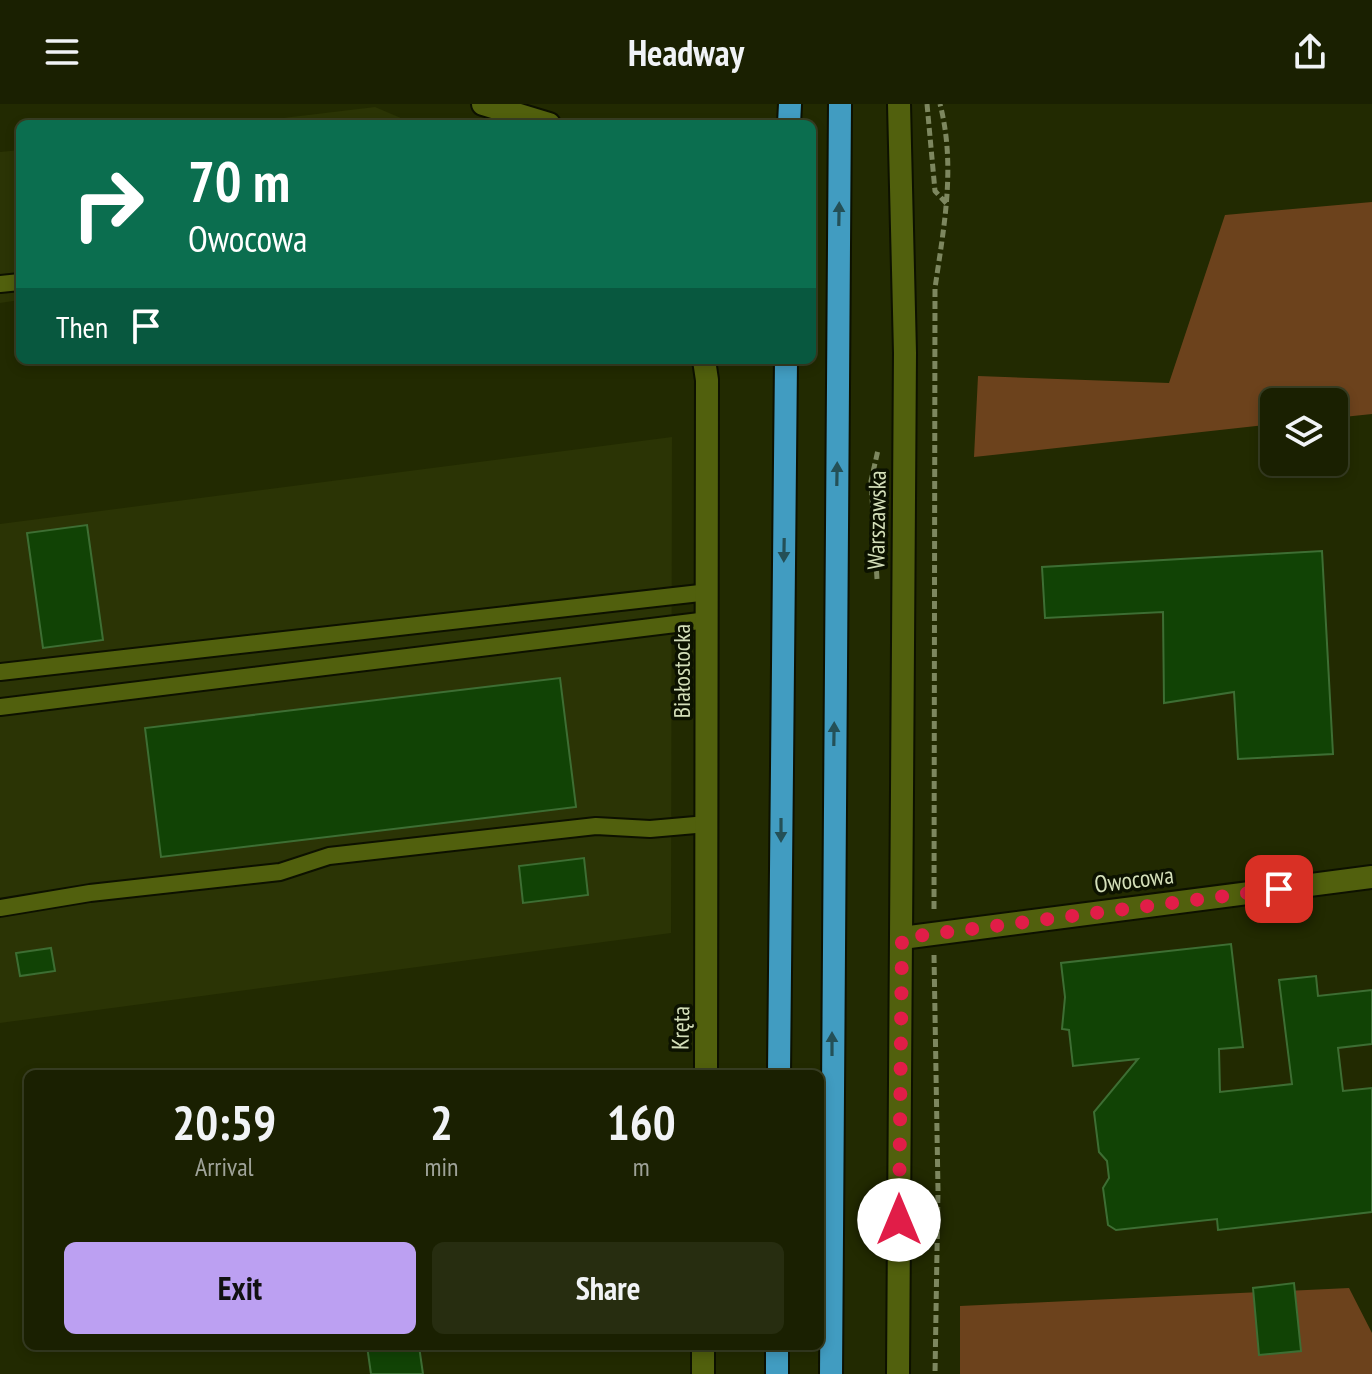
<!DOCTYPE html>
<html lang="en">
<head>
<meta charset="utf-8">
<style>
  body { margin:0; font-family:"PT Sans Narrow",sans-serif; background:#272d10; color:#f1f3f6; height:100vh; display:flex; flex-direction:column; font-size:30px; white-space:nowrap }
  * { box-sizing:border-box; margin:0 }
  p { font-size:26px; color:#9fa399 }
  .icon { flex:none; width:44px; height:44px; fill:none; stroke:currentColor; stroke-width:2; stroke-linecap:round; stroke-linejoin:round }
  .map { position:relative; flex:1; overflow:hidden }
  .drawer { position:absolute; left:24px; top:966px; width:800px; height:280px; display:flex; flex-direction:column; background:#1a2001; border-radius:12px; box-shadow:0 4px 12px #0003,0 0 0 2px #383e23 }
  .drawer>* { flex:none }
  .hud { position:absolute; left:16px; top:16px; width:800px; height:244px; border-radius:12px; box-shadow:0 4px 12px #0003,0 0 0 2px #383e23; background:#0b6e4f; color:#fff; overflow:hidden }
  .fabs { position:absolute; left:1260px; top:284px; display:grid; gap:16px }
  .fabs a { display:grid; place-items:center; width:88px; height:88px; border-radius:12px; background:#1a2001; box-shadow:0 4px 12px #0003,0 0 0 2px #383e23; font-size:40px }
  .pin { position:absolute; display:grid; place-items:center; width:68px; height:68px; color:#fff; margin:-34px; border-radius:16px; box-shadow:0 4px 12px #0006 }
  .me { position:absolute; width:88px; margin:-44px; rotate:0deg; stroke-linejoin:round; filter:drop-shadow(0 0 6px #0008) }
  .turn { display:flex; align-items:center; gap:28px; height:168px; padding:0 40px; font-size:36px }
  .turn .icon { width:104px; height:104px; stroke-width:2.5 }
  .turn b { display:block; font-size:56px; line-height:68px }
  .then { display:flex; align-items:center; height:76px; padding:0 40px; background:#0003; gap:16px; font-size:30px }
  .eta { display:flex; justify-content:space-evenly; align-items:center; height:136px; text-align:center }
  .eta b { font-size:48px; font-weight:800; line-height:56px }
  .button { display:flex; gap:16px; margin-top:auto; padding:16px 40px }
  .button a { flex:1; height:92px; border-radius:12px; background:#bca0f2; color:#111; font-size:32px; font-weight:800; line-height:92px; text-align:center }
  .button a+a { background:#272d10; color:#f1f3f6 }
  header { display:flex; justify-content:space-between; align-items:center; height:104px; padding:0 40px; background:#1a2001; font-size:36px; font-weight:800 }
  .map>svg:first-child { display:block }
</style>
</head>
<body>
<header><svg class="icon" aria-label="menu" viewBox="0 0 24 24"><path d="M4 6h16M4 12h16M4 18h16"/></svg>Headway<svg class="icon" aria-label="share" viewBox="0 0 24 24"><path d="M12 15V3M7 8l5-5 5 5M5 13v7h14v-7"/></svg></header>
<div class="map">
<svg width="1372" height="1270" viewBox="0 0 1372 1270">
  <rect width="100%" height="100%" fill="#222a01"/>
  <path fill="#2b3405" d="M375 3 415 20H234Z
    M20 46V196L0 199V48Z
    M672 333 671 829 0 919V420Z"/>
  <path fill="#6c421c" d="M1372 98V310L1334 314V298H1274V320L974 353 978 272 1169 279 1225 111Z
    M1349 1184 1372 1229V1270H960V1202Z"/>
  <path fill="#114305" stroke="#3d6e33" stroke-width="2" d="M87 421 103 536 43 544 27 429Z
    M1322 447 1333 650 1238 655 1234 588 1164 599 1163 508 1045 514 1042 463Z
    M560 574 576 703 161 753 145 624Z
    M584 754 588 791 523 799 519 762Z
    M1231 840 1243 943 1219 945 1220 988 1292 980 1279 876 1316 872 1318 892 1372 886V940L1338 944 1343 987 1372 984V1108L1218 1126 1217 1115 1116 1126 1108 1121 1103 1084 1109 1074 1107 1057 1099 1048 1094 1008 1138 955 1073 962 1069 926 1062 925 1065 893 1061 859Z
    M51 844 55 867 20 872 16 849Z
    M1294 1179 1301 1247 1259 1251 1253 1184Z
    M367 1242H419L423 1270H371Z"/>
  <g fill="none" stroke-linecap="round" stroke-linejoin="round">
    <g stroke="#0d1100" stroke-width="20">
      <path id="service" d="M0 180 20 178
        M0 568 709 488
        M0 603 708 516
        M0 804 90 789 280 768 329 752 596 722 650 725 707 720"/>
    </g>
    <g stroke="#0d1100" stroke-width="26">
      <path id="minor" d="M483 0 549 20
        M704 256 707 276 706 970
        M902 834 1372 773
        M703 1270V1242"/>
    </g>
    <g stroke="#0d1100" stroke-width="26">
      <path id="tertiary" d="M898 1270 905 249 899 0"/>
    </g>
    <g stroke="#0d1100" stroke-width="26">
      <path id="trunk" d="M789 20 790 0
        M779 970 786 256
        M777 1270V1242
        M831 1270 840 0"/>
    </g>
    <path stroke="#7d875f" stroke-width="5" stroke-dasharray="8 4" stroke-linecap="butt" d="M927 0 935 87 947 100
      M877 475 871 377 878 346
      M934 805 935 184C944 122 956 62 940 0
      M934 851 938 1086 935 1270"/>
    <use href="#service" stroke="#51600d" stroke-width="16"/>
    <use href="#minor" stroke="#51600d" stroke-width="22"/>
    <use href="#tertiary" stroke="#51600d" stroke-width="22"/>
    <use href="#trunk" stroke="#419cc1" stroke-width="22"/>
  </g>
  <defs><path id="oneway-solid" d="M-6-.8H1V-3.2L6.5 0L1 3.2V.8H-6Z" transform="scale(2)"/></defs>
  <g fill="#245057">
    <use href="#oneway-solid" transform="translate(839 110) rotate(-89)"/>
    <use href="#oneway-solid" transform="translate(837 370) rotate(-89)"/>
    <use href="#oneway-solid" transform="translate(784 446) rotate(91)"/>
    <use href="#oneway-solid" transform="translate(834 630) rotate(-89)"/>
    <use href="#oneway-solid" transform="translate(781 726) rotate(90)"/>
    <use href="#oneway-solid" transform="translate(832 940) rotate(-90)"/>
  </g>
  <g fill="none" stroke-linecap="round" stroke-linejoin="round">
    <path stroke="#e11d48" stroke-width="14" stroke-dasharray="0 25.2" d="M899 1116 902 834 1279 785"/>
  </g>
  <g text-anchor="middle" stroke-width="7" stroke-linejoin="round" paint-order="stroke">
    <g font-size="24" fill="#d4dfb9" stroke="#0c1200">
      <text transform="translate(877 416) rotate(-89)" y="8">Warszawska</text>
      <text transform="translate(682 567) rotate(-90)" y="8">Białostocka</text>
      <text transform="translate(1134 776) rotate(-7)" y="8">Owocowa</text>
      <text transform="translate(681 924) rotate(-89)" y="8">Kręta</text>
    </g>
  </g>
</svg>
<div class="fabs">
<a><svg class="icon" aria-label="layers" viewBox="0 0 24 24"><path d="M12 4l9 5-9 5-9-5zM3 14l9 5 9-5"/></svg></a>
</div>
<div class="pin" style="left:1279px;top:785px;background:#d93025"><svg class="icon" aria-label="arrive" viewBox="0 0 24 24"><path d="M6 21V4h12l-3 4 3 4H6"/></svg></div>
<svg class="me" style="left:899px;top:1116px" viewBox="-20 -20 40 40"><circle r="19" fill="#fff"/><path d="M0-13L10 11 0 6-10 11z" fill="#e11d48"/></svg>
<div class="hud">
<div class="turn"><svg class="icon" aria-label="right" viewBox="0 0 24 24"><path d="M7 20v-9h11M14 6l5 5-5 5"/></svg><div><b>70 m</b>Owocowa</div></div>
<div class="then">Then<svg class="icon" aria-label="arrive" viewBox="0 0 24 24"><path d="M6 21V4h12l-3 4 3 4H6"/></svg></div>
</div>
<section class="drawer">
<div class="eta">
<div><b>20:59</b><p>Arrival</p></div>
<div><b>2</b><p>min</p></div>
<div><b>160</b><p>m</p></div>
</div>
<div class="button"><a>Exit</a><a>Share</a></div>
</section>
</div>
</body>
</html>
